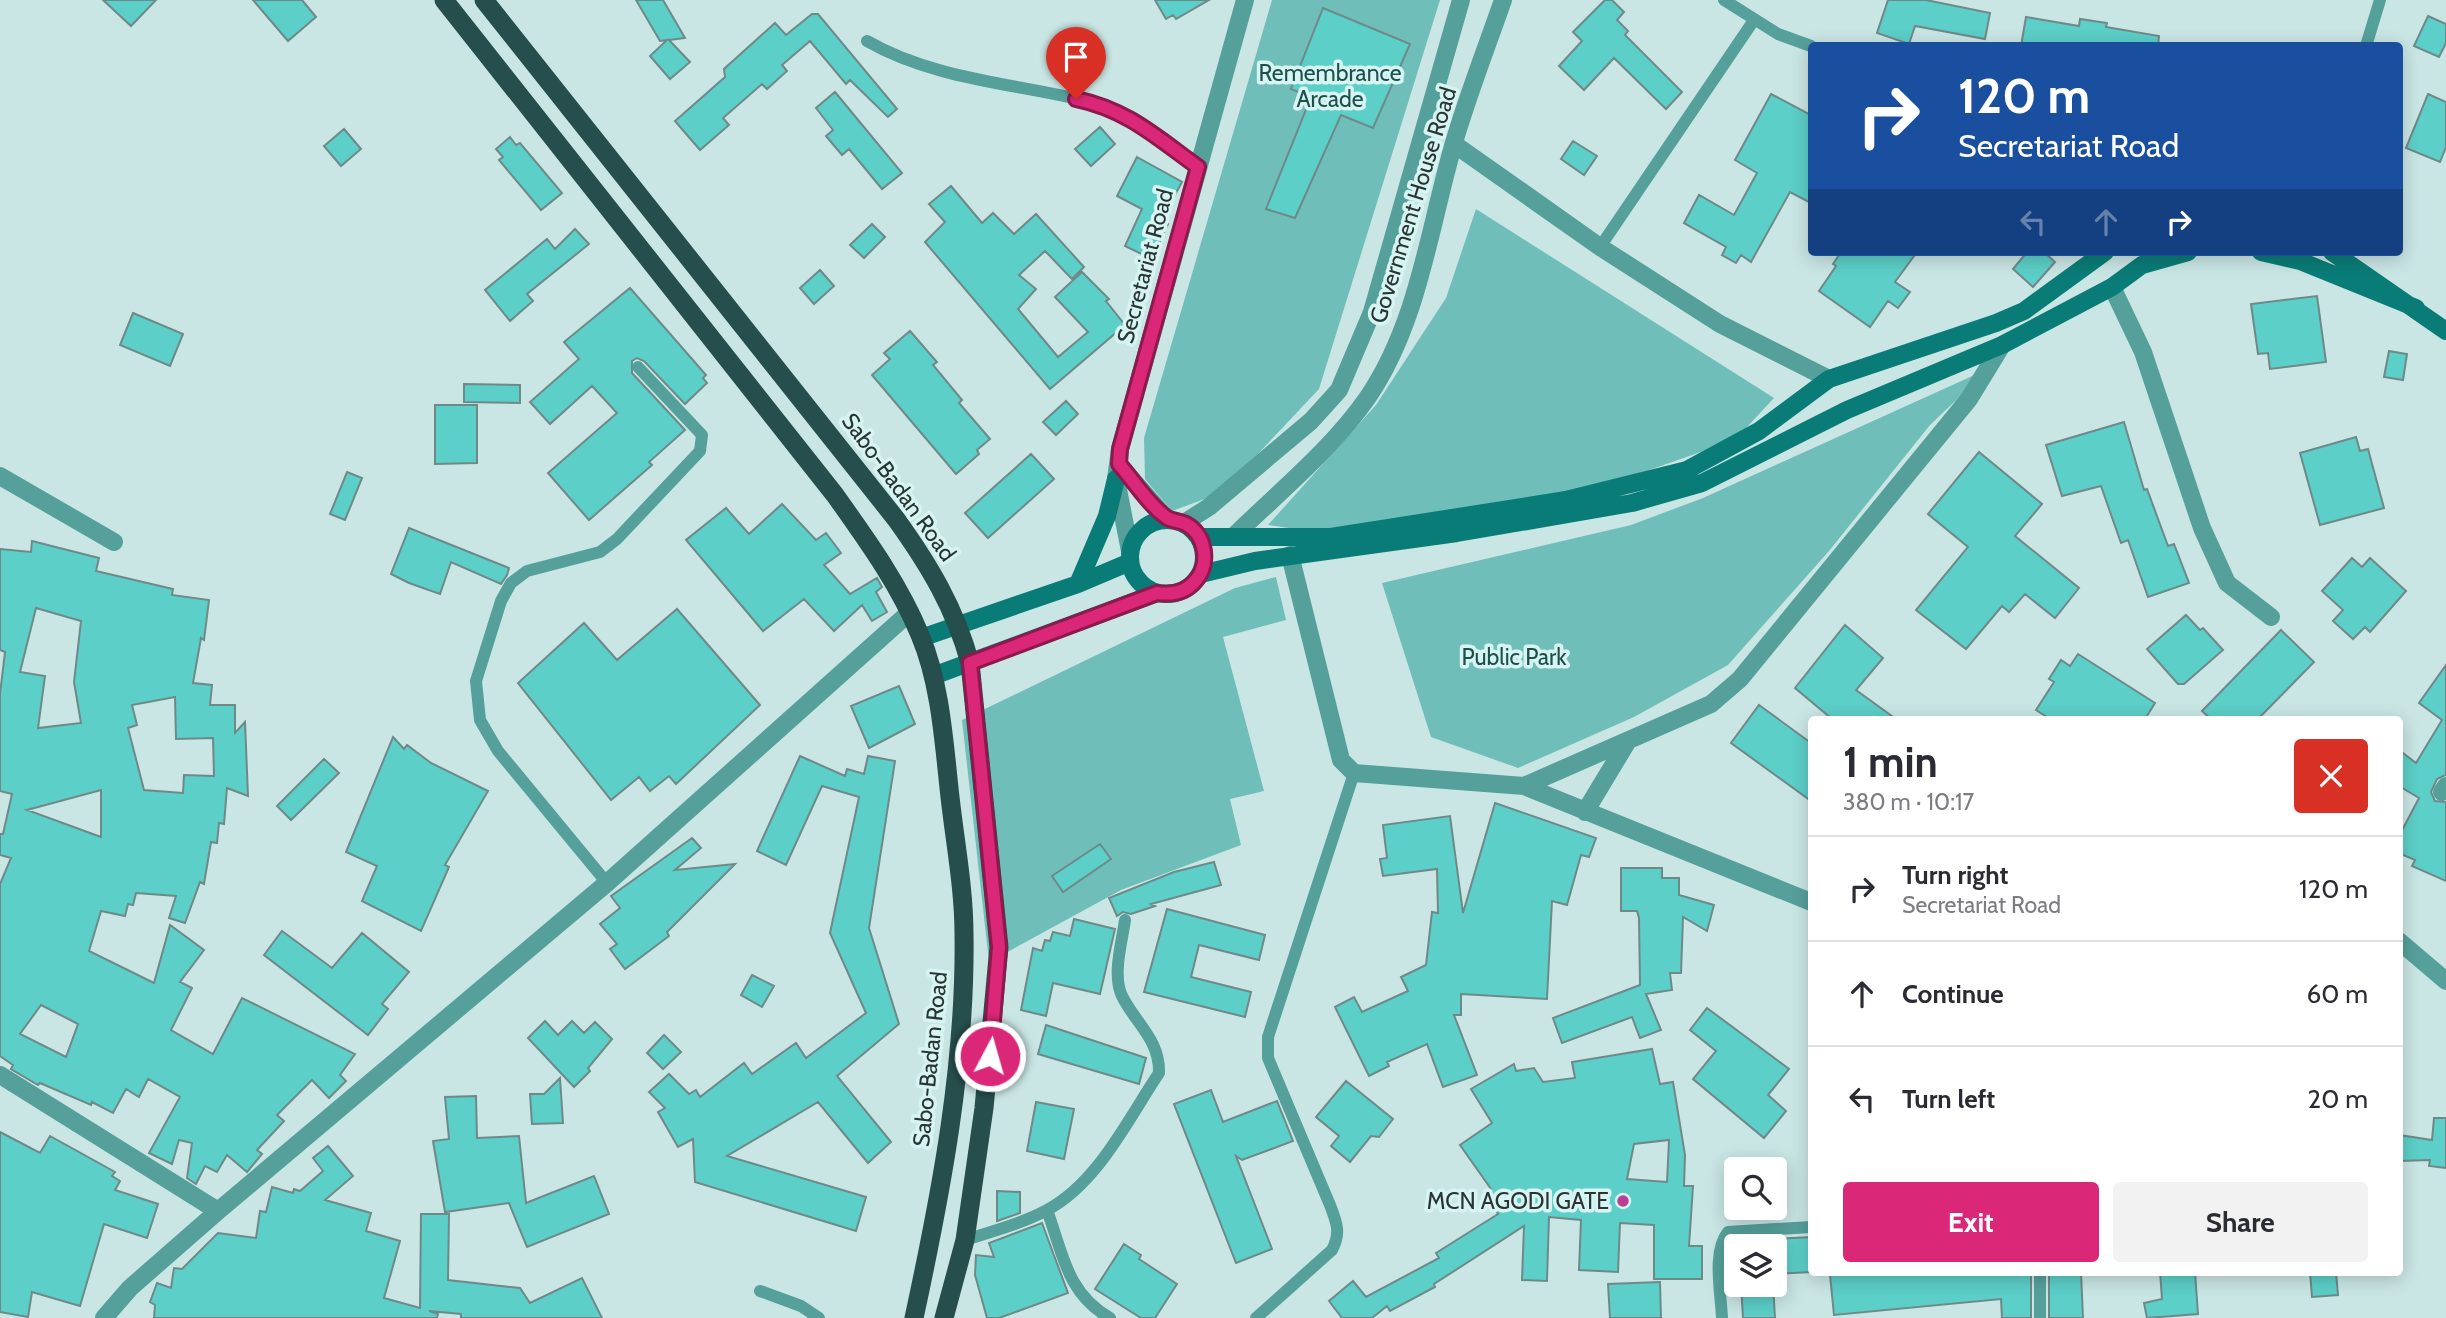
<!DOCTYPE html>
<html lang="en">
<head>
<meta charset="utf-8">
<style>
  body { margin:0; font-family:Cabin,sans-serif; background:#f2f2f3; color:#2b2b33; height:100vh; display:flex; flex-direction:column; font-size:26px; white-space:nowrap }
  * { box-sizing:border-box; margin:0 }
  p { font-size:23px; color:#7c7c81 }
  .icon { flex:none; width:38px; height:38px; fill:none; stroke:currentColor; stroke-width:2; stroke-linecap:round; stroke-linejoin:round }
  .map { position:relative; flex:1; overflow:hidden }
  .sheet { position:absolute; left:1808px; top:716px; width:595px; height:560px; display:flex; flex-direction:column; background:#fff; border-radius:7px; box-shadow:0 4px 18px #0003 }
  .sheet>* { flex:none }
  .hud { position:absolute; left:1808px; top:42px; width:595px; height:214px; border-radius:7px; box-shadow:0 4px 18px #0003; background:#1a4fa0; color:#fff; overflow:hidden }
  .tools { position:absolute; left:1724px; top:1157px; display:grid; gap:14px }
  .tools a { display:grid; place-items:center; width:63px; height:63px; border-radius:7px; background:#fff; box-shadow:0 4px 18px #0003; font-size:35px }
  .pin { position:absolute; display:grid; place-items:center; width:60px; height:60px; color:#fff; margin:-72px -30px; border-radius:50% 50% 50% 0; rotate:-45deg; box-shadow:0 0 7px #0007 }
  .pin .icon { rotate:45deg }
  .me { position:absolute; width:77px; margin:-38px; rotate:6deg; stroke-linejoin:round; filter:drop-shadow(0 0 5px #0008) }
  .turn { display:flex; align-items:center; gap:24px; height:147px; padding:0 35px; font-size:32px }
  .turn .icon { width:91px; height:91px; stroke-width:2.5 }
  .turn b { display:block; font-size:49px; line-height:60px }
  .lanes { display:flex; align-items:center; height:66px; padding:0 35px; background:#0003; justify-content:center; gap:35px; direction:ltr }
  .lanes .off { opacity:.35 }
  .round { display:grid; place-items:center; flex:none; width:74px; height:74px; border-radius:7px; background:#f2f2f3 }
  .head { display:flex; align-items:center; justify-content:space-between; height:119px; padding:0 35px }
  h1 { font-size:42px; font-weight:800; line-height:52px }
  .primary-button { display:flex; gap:14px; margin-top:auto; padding:14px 35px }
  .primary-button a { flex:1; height:80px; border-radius:7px; background:#db2777; color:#fff; font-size:28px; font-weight:800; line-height:80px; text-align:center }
  .primary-button a+a { background:#f2f2f3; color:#2b2b33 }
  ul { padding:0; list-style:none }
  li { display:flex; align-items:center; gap:21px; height:105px; padding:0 35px; border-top:2px solid #e1e1e2 }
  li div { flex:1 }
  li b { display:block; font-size:26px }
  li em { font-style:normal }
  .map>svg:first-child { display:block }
</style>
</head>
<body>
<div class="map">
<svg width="2446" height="1318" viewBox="0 0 2446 1318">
  <rect width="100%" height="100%" fill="#c9e6e4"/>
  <path fill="#70beb9" d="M1272 0H1440L1319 389 1221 493 1172 511 1145 479 1144 438Z
    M1476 209 1774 398 1735 440 1601 487 1337 535 1268 525 1376 405 1446 298Z
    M1990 368 1930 425 1829 551 1728 665 1634 717 1518 768 1431 737 1382 583 1631 525 1703 498Z
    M1276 577 1286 620 1223 637 1264 791 1230 799 1241 845 1121 890 989 962 962 720 1235 588Z"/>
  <path fill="#5ccfc8" stroke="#6e8a88" stroke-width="2" fill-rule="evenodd" d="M103 0H156L131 26Z
    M253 0H302L316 17 288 41Z
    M636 0H663L685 38 669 40 690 62 670 79 650 56 667 40 660 41Z
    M1155 0H1209L1176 19 1173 15 1166 19Z
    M1605 0H1612L1624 12 1617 20 1628 31 1625 35 1682 92 1666 109 1614 58 1584 90 1559 66 1582 41 1573 32Z
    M1888 0H1926L1990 13 1985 39 1915 26 1909 44 1877 33Z
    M1323 8 1410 44 1373 128 1341 115 1295 218 1266 209 1311 97 1291 89Z
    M812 14H818L897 109 888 117 850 80 846 84 810 41 782 65 787 71 767 89 762 84 723 118 729 125 700 150 675 121 725 77 724 69 775 23 786 35Z
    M2428 16 2446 24V43L2439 57 2414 46Z
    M2026 17 2079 26 2080 19 2107 23 2106 27 2159 36 2158 46H2021Z
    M835 92 902 173 882 189 849 149 842 155 826 136 833 130 816 108Z
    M1771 94 1811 115V203L1790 192 1751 262 1741 255 1736 263 1722 255 1726 247 1684 223 1699 195 1734 215 1757 173 1735 160Z
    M2428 94 2446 102V147L2440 162 2406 148Z
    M1100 127 1115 144 1091 166 1075 149Z
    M344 129 361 149 341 166 324 146Z
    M510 137 516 145 520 143 562 193 541 210 499 160 503 157 496 149Z
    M1573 141 1597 156 1584 175 1561 159Z
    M1137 157 1182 182 1161 221 1168 224 1152 259 1125 246 1142 209 1117 196Z
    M951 186 982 223 993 213 1014 234 1036 214 1084 267 1072 279 1045 251 1019 275 1036 289 1018 309 1058 357 1088 332 1055 297 1082 272 1109 299 1106 301 1125 325 1050 389 925 242 945 222 929 204Z
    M872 224 885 237 864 258 850 245Z
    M575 229 589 244 527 294 533 301 510 321 485 290 547 239 555 249Z
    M1841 252H1917L1895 282 1910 292 1898 308 1888 301 1870 327 1819 291 1836 266 1833 264Z
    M2027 252H2044L2055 262 2033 287 2013 269Z
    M820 270 834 286 814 304 800 288Z
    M630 288 706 375 703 378 707 383 685 404 644 361 637 358 632 361V373L685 430 649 462 652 465 589 520 548 473 617 413 592 386 550 424 530 402 579 359 564 342Z
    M2317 296 2326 362 2270 369 2268 353 2258 354 2251 304Z
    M133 313 183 334 170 366 120 345Z
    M910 331 937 362 933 365 962 400 959 403 990 439 977 450 979 454 956 474 872 375 890 359 884 353Z
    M2389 351 2407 354 2403 380 2384 377Z
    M464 384 520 385V403L464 402Z
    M1066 401 1078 414 1056 435 1043 422Z
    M435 405H477V463L435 464Z
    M2124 422 2144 490 2147 489 2168 546 2174 544 2189 583 2148 597 2128 540 2121 543 2101 486 2062 496 2046 445Z
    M2356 437 2360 451 2368 449 2384 508 2320 525 2300 453Z
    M1979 452 2042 504 2015 536 2079 588 2055 618 2025 594 2009 612 2002 606 1966 649 1916 610 1968 547 1928 514Z
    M1031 454 1054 479 988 538 965 513Z
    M347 472 362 478 345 520 330 514Z
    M782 504 816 540 826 533 841 553 824 565 850 594 877 578 882 587 876 592 887 612 872 621 862 605 834 631 804 599 763 631 686 540 726 508 749 534Z
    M409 528 509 568 507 575 501 584 451 562 440 594 409 583 391 574Z
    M32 541 99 558 96 571 173 589 172 595 209 600 204 640 201 638 193 683 212 685 210 705H235V733L245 722 248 796 227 788 224 824 219 823 217 843 211 842 204 884 200 882 185 923 169 918 176 896 136 893 133 905 128 904 125 916 101 911 89 951 154 983 170 925 204 950 180 982 192 988 171 1030 213 1054 242 998 355 1054 340 1075 346 1081 329 1098 312 1080 277 1115 284 1121 257 1150 262 1154 247 1172 227 1155 217 1172 205 1166 196 1184 187 1178 192 1143 179 1140 172 1164 149 1153 180 1097 148 1079 139 1097 126 1089 113 1113 92 1102 91 1105 40 1083 38 1085 11 1069 13 1065 0 1056V884L11 858 0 855V834H3L12 794 0 791V694L5 652 0 650V549L31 552ZM36 608 81 621 74 682 81 723 38 728 45 676 20 672ZM175 697 176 739 213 738 214 776 184 775 183 793 144 790 128 728 137 725 132 705ZM101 790V837L27 810ZM41 1005 78 1024 66 1057 20 1034Z
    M2352 558 2362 567 2370 558 2406 591 2370 632 2365 627 2353 639 2333 621 2343 610 2322 591Z
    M677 609 760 705 676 784 669 776 650 791 639 777 611 800 518 683 584 623 617 660Z
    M2186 615 2200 630 2203 628 2223 650 2184 684H2178L2147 649Z
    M1845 625 1883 658 1856 690 1896 719H1832L1795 688Z
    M2281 630 2314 662 2258 719H2211L2202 711Z
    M2078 654 2155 703 2145 719H2050L2036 710 2054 682 2049 679 2061 660 2070 666Z
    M2446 665V775L2437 779 2431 792 2435 801 2446 802V881L2412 866 2415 860 2399 853V836L2419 798 2399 786V750L2416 763 2442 720 2419 703Z
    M899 686 915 724 869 748 851 706Z
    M1759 705 1811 743V801L1731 743Z
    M393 737 404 749 407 745 431 763 488 791 445 865 449 867 421 931 362 901 377 866 346 852Z
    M800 756 845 776 847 769 864 774 868 756 895 761 869 928 899 1024 837 1076 891 1142 868 1163 818 1102 727 1156 866 1197 856 1231 695 1182 693 1139 678 1147 658 1112 665 1108 649 1092 669 1074 689 1094 696 1090 700 1097 744 1063 752 1074 796 1043 806 1058 866 1013 830 933 859 797 822 786 786 865 757 851Z
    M324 759 339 773 291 820 277 806Z
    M1495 803 1596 838 1589 857 1581 855 1567 905 1552 901 1547 999 1461 994V1015H1454L1477 1075 1443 1087 1427 1044 1387 1062 1389 1066 1369 1076 1335 1007 1354 997 1362 1012 1408 991 1401 977 1426 965 1432 912 1438 913 1437 869 1383 876 1380 859 1387 858 1383 825 1450 816 1463 913Z
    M692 838 701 848 675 870 735 864 667 932 669 936 625 969 610 949 617 944 600 924 620 908 611 896Z
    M1100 844 1111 859 1063 892 1052 876Z
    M1214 862 1221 885 1151 904 1155 906 1131 914 1123 912 1117 916 1109 898 1174 872Z
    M1621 868H1662V878H1679V895L1714 905 1707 931 1683 917 1681 973H1670L1672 990 1646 994 1661 1030 1640 1038 1632 1017 1562 1043 1553 1018 1640 985 1639 918 1637 911H1621Z
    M1167 909 1265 935 1259 960 1199 945 1191 977 1251 992 1245 1017 1144 992Z
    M1074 919 1115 929 1100 994 1053 983 1046 1016 1021 1010 1033 948 1042 951 1045 940 1050 941 1053 932 1070 936Z
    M282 931 332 968 362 933 409 972 382 1004 388 1009 368 1035 264 955Z
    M752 975 774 986 762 1007 741 995Z
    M1707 1008 1789 1069 1768 1095 1786 1111 1764 1138 1693 1079 1716 1051 1690 1030Z
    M545 1021 558 1035 572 1021 584 1033 595 1022 612 1039 588 1068 590 1071 574 1087 528 1038Z
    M1046 1025 1146 1058 1139 1084 1038 1054Z
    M664 1035 681 1052 663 1069 647 1053Z
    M1652 1049 1660 1084 1673 1082 1685 1155 1684 1186H1693L1689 1246H1702V1279H1654V1225L1620 1223 1618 1272 1579 1270 1581 1220 1549 1217 1547 1281 1522 1280 1524 1226 1434 1284 1435 1287 1390 1311 1387 1306 1372 1318H1342L1329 1301 1353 1281 1366 1297 1439 1258 1436 1253 1498 1214 1484 1193 1491 1189 1460 1145 1492 1123 1471 1089 1514 1064 1516 1071 1534 1068 1543 1082 1575 1078 1572 1062ZM1669 1140 1667 1182 1627 1179 1634 1144Z
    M560 1078 563 1123 532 1124 530 1094H544Z
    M1346 1081 1393 1119 1379 1137 1371 1136 1350 1162 1331 1146 1339 1136 1316 1117Z
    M1211 1090 1223 1122 1277 1101 1293 1141 1242 1160 1236 1156 1272 1249 1236 1263 1174 1104Z
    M476 1096 477 1138 519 1136 526 1203 594 1176 609 1214 527 1247 509 1203 445 1212 433 1141 449 1139 445 1097Z
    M1036 1102 1074 1109 1064 1159 1027 1151Z
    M2434 1118H2446V1168L2429 1166 2430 1160 2399 1161V1135L2432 1140Z
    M0 1132 40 1153 50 1136 115 1172 112 1176 120 1181 115 1190 158 1204 147 1238 104 1224 80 1306 32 1292 28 1317 0 1312Z
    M328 1146 353 1176 325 1200 371 1213 366 1231 400 1241 384 1298 420 1308 421 1214H449L448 1280 520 1288 530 1303 582 1278 602 1318H461V1314L429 1311 438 1314 437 1318H154L155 1305 150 1302 157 1283 171 1288 174 1268 182 1269 218 1233 256 1238 260 1211 266 1212 272 1187 293 1193 294 1189 300 1191 323 1171 313 1158Z
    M997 1191 1020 1192V1213L997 1221Z
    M1042 1223 1068 1293 999 1318H987L975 1275 976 1255 994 1257 989 1243Z
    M1811 1237V1272L1774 1274V1239Z
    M1124 1244 1141 1255 1139 1259 1177 1284 1155 1318H1141L1095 1289Z
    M1863 1272H2031V1318H2002L2001 1299 1834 1315 1830 1275Z
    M2049 1272H2081L2083 1318H2049Z
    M2160 1272H2195L2198 1314 2147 1318 2144 1303 2162 1299Z
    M2310 1272H2336L2338 1295 2312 1297Z
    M1660 1282 1661 1318H1610L1608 1284Z
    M1741 1284H1773L1775 1318H1743Z"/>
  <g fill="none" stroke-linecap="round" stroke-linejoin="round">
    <path stroke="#56a09b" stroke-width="12" d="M1724 0 1778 34 1811 46
      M867 41C940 83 1030 84 1110 107L1131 118 1198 167
      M2366 46 2380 0
      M1600 247 1754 20
      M607 883 498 751 480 720 476 681 501 601 511 583 527 571 600 552 617 539 700 451 702 435 638 367
      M1047 1210C1063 1254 1067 1294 1110 1318
      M965 1240C991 1232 1023 1223 1047 1210 1098 1183 1128 1119 1159 1073 1160 1040 1136 1024 1122 996 1112 975 1122 942 1125 920
      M2040 1272V1318
      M760 1291 801 1306 819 1318
      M1256 1318 1332 1250C1341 1233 1337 1223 1330 1205L1268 1058V1037L1354 773
      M1722 1318C1721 1293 1712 1252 1728 1232L1811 1227"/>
    <path stroke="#56a09b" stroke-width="18" d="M1454 144 1600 247 1720 324 1829 379
      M2112 287 2143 352 2202 528 2227 583 2271 617
      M0 476 114 542
      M1290 555 1341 760 1354 773 1524 786 1811 902
      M1524 786 1711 704 1740 679 1969 399 2002 345
      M2442 792 2446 786
      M1585 812 1626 744
      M2399 941 2446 981
      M0 1075 218 1211
      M104 1318 130 1288 218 1211 607 883 910 612"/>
    <path stroke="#56a09b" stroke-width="18" d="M1119 465 1167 519
      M1184 523 1209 507 1311 421 1339 390 1372 312 1461 0
      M1235 535C1280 491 1332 449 1368 397 1418 323 1429 230 1453 146 1467 97 1486 49 1503 0
      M1130 551 1116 479 1120 449 1245 0"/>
    <path stroke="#0a7c77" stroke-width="18" d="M2261 252 2300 261 2416 308
      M2332 252 2446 331
      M1130 557a37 37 0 1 1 74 0a37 37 0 1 1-74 0Z
      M1199 537H1331L1566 500 1687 470 1759 431 1829 379 1996 323 2024 311 2105 252
      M1201 574 1255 561 1457 533 1632 503 1702 483 1847 410 2002 345 2112 287 2142 265 2188 252
      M1078 584 1107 516 1116 479
      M921 638 1078 584 1130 562
      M933 676 1157 593"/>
    <path stroke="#264e4c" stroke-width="19" d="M444 0 835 495C867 540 899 584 920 635 941 685 944 744 950 797 955 842 964 889 964 934 966 1063 941 1193 914 1318
      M484 0 896 519C929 565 955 608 970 663L999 947 984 1108 965 1240 944 1318"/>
  </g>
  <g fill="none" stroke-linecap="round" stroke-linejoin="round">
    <g stroke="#8e194d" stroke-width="18">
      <path id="route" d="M990 1056 999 947 970 663 1157 593C1172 595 1186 593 1196 580 1210 564 1206 535 1186 524 1180 521 1171 521 1166 517 1148 504 1134 481 1119 464L1120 449 1198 167C1156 137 1128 110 1076 99"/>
    </g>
    <use href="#route" stroke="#db2777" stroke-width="12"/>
  </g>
  <circle fill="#b84198" stroke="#d6f4f1" stroke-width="2.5" cx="1623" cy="1201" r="7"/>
  <g text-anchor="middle" stroke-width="7" stroke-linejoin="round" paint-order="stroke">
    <g font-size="23" fill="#1d504d" stroke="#d6f4f1">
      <text x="1330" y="81">Remembrance<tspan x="1330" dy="26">Arcade</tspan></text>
      <text x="1514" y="665">Public Park</text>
    </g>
    <g font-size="23" fill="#293433" stroke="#d6f4f1">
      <text transform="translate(1413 205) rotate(-73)" y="8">Government House Road</text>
      <text transform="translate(1145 266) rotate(-75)" y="8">Secretariat Road</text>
      <text transform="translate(899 487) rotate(54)" y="8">Sabo-Badan Road</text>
      <text transform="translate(930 1059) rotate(-84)" y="8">Sabo-Badan Road</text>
    </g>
    <g font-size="23" fill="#293433" stroke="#d6f4f1" text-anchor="end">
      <text x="1609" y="1209">MCN AGODI GATE</text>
    </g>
  </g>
</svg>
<div class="tools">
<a><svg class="icon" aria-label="search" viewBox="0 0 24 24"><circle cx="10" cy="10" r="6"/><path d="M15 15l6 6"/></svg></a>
<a><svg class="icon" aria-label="layers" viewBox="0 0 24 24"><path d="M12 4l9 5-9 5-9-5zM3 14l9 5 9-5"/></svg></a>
</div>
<div class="pin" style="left:1076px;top:99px;background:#d93025"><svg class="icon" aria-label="arrive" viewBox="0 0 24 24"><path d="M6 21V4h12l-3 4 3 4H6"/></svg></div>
<svg class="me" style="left:990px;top:1056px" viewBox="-20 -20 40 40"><circle r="17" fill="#db2777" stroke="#fff" stroke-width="3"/><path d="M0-11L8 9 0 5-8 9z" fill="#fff"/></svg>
<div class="hud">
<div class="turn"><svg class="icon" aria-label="right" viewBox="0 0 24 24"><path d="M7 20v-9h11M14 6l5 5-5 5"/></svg><div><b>120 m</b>Secretariat Road</div></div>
<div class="lanes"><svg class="icon off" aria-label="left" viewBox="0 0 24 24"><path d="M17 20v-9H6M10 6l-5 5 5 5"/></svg><svg class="icon off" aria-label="ahead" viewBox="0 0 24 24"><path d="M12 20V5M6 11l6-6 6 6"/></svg><svg class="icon" aria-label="right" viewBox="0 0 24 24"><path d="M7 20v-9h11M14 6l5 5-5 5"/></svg></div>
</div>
<section class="sheet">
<div class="head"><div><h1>1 min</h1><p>380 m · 10:17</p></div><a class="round" style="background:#d93025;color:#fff"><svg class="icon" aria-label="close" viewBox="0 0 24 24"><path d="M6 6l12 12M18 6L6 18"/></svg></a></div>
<ul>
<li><svg class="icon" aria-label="right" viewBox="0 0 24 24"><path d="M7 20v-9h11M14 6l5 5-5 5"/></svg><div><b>Turn right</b><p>Secretariat Road</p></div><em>120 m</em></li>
<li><svg class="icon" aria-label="ahead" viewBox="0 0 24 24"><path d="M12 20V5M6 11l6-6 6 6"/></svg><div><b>Continue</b></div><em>60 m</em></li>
<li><svg class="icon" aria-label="left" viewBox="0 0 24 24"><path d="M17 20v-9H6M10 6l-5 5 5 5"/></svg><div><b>Turn left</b></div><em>20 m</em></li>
</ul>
<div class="primary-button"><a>Exit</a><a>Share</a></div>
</section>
</div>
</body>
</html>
